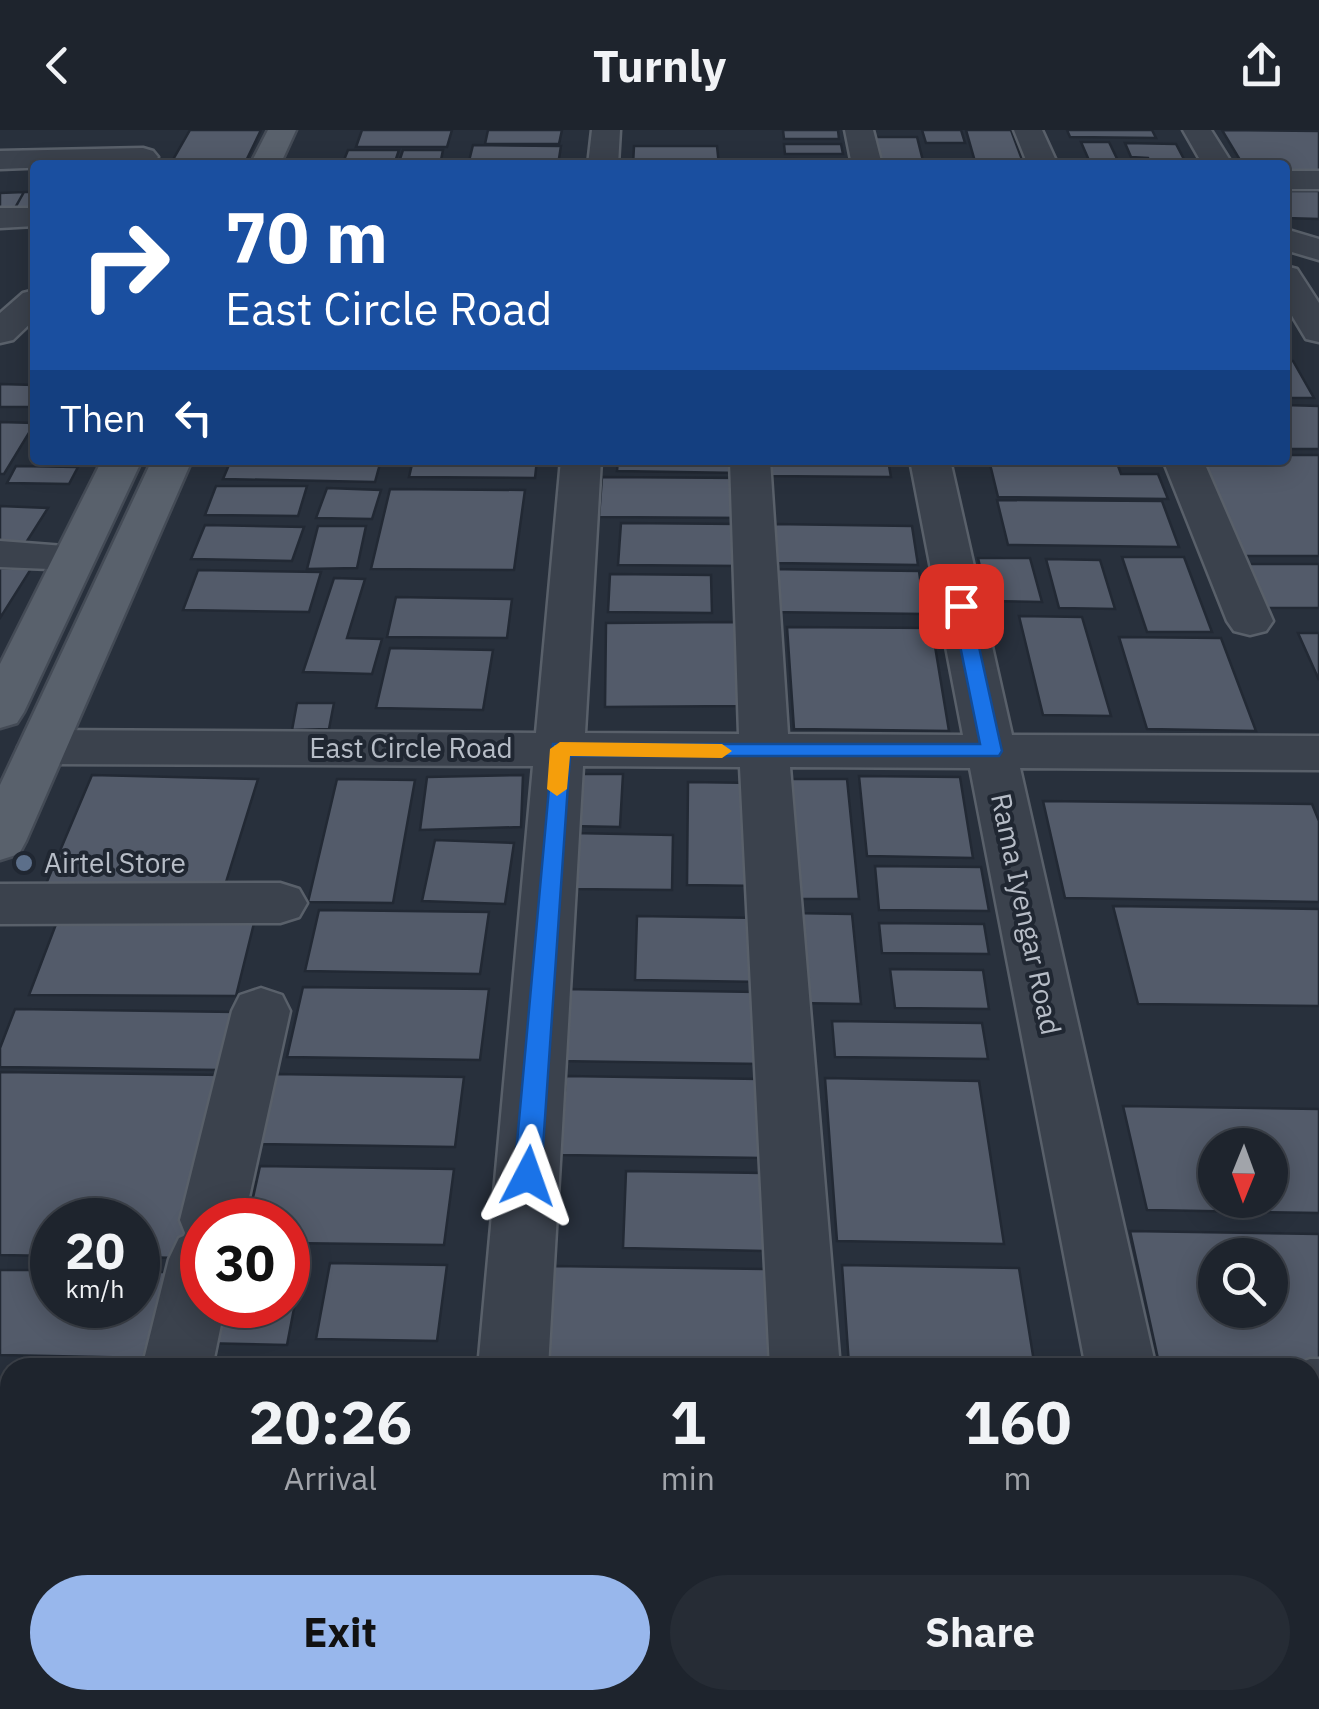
<!DOCTYPE html>
<html lang="en">
<head>
<meta charset="utf-8">
<style>
  body { margin:0; font-family:"IBM Plex Sans",sans-serif; background:#262c35; color:#f1f3f6; height:100vh; display:flex; flex-direction:column; font-size:38px; white-space:nowrap }
  * { box-sizing:border-box; margin:0 }
  p { font-size:32px; color:#a1a4aa }
  .icon { flex:none; width:55px; height:55px; fill:none; stroke:currentColor; stroke-width:2; stroke-linecap:round; stroke-linejoin:round }
  .map { position:relative; flex:1; overflow:hidden }
  .details { position:absolute; left:0px; top:1228px; width:1320px; height:352px; display:flex; flex-direction:column; background:#1e242d; border-radius:30px 30px 0 0; box-shadow:0 5px 25px #0003,0 0 0 2px #3c4149 }
  .details>* { flex:none }
  .guide { position:absolute; left:30px; top:30px; width:1260px; height:305px; border-radius:10px; box-shadow:0 5px 25px #0003,0 0 0 2px #3c4149; background:#1a4fa0; color:#fff; overflow:hidden }
  .needle { width:65px; rotate:181deg }
  .fabs { position:absolute; left:1198px; top:998px; display:grid; gap:20px }
  .fabs a { display:grid; place-items:center; width:90px; height:90px; border-radius:50%; background:#1e242d; box-shadow:0 5px 25px #0003,0 0 0 2px #3c4149; font-size:50px }
  .speed { position:absolute; left:30px; top:1068px; display:flex; gap:20px; font-size:50px; font-weight:700; text-align:center }
  .speed>* { display:grid; place-content:center; width:130px; height:130px; border-radius:50%; background:#1e242d; box-shadow:0 5px 25px #0003,0 0 0 2px #3c4149; line-height:1 }
  .speed small { font-size:25px; font-weight:400 }
  .speed .limit { border:15px solid #d22; background:#fff; color:#111 }
  .pin { position:absolute; display:grid; place-items:center; width:85px; height:85px; color:#fff; margin:-42px; border-radius:20px; box-shadow:0 5px 15px #0006 }
  .me { position:absolute; width:110px; margin:-55px; rotate:4deg; stroke-linejoin:round; filter:drop-shadow(0 0 8px #0008) }
  .turn { display:flex; align-items:center; gap:35px; height:210px; padding:0 30px; font-size:45px }
  .turn .icon { width:130px; height:130px; stroke-width:2.5 }
  .turn b { display:block; font-size:70px; line-height:85px }
  .then { display:flex; align-items:center; height:95px; padding:0 30px; background:#0003; gap:20px; font-size:38px }
  .eta { display:flex; justify-content:space-evenly; align-items:center; height:170px; text-align:center }
  .eta b { font-size:60px; font-weight:700; line-height:70px }
  .button { display:flex; gap:20px; margin-top:auto; padding:20px 30px }
  .button a { flex:1; height:115px; border-radius:60px; background:#98b7ec; color:#111; font-size:40px; font-weight:700; line-height:115px; text-align:center }
  .button a+a { background:#262c35; color:#f1f3f6 }
  header { display:flex; justify-content:space-between; align-items:center; height:130px; padding:0 30px; background:#1e242d; font-size:45px; font-weight:700 }
  .map>svg:first-child { display:block }
</style>
</head>
<body>
<header><svg class="icon" aria-label="back" viewBox="0 0 24 24"><path d="M15 5l-7 7 7 7"/></svg>Turnly<svg class="icon" aria-label="share" viewBox="0 0 24 24"><path d="M12 15V3M7 8l5-5 5 5M5 13v7h14v-7"/></svg></header>
<div class="map">
<svg width="1319" height="1579" viewBox="0 0 1319 1579">
  <rect width="100%" height="100%" fill="#28303c"/>
  <path fill="#535b6a" stroke="#222934" stroke-width="2.5" fill-rule="evenodd" d="M190 0H261L244 35H170Z
    M362 0H452L447 17H356Z
    M488 0H562L559 14H485Z
    M783 0H838L839 9H784Z
    M922 0H961L965 13H926Z
    M966 0H1011L1024 35H976Z
    M1067 0H1152L1156 8 1070 7Z
    M1222 0 1319 1V45H1285V35H1243Z
    M875 7H917L924 35 880 33Z
    M1081 12H1109L1120 35H1091Z
    M1125 13 1176 14 1187 35H1152L1148 28 1131 27Z
    M784 14H841L843 24H785Z
    M473 15 561 16 558 35H468Z
    M634 16H717L719 35H633Z
    M348 20H399L394 35H342Z
    M403 20H443L440 35H398Z
    M785 29 842 30 843 35H785Z
    M1285 61H1319V89L1285 88Z
    M24 62 11 85H0V63Z
    M24 62H35V85H11Z
    M1285 231H1293L1314 268H1285Z
    M0 254 35 255V277H0Z
    M1285 275 1319 276V319H1285Z
    M0 292 35 293 4 344H0Z
    M1285 325H1319V426H1232L1193 330H1285Z
    M231 330H381L375 352 223 349Z
    M413 330H537L535 348 409 347Z
    M618 330H739L740 343 617 341Z
    M761 330H888L891 347 761 346Z
    M989 330H1116L1121 344H1158L1168 369 998 367Z
    M16 336 78 337 69 354 7 353Z
    M602 347 745 348 747 388 599 387Z
    M216 356H307L298 386 205 385Z
    M327 358 381 360 372 389 316 388Z
    M390 359 525 360 514 440 371 439Z
    M997 370 1162 371 1179 417 1008 415Z
    M0 376 48 378 22 419 0 418Z
    M621 393 740 394 741 436 618 435Z
    M772 394 912 396 918 435 774 433Z
    M205 395 304 397 292 431 191 429Z
    M318 396H366L357 438 307 439Z
    M1122 427H1184L1212 502H1147Z
    M978 428H1030L1042 472 988 471Z
    M1046 429 1100 430 1115 479 1059 478Z
    M1247 434H1319V478H1266Z
    M0 438 31 439 0 488Z
    M766 439 919 441 925 484 768 482Z
    M198 440 321 442 309 482 183 480Z
    M610 444 711 445 712 483 608 482Z
    M334 448 365 449 347 508 382 509 372 544 303 542Z
    M396 467 512 469 507 508 387 507Z
    M1019 486 1082 487 1111 586 1043 585Z
    M736 492 743 576 605 577 606 493Z
    M787 497 932 498 949 601 794 599Z
    M1298 503H1319V550Z
    M1119 507 1221 508 1256 601 1147 599Z
    M390 518 493 520 483 580 376 578Z
    M297 573H334L329 599 292 600Z
    M574 644H623L620 697 570 696Z
    M92 645 258 649 222 765 43 761Z
    M523 645 521 697 420 700 427 647Z
    M859 646 960 647 973 728 867 726Z
    M337 649 415 650 393 773 308 772Z
    M782 649H847L859 769H788Z
    M688 652 757 653 761 756 687 755Z
    M1043 671 1312 674 1319 691V772L1065 768Z
    M572 703 673 705 672 760 568 759Z
    M435 710 514 713 505 774 422 771Z
    M875 736 981 737 989 781 879 780Z
    M1113 776 1319 779V876L1138 874Z
    M319 780 489 782 480 844 305 841Z
    M61 781H257L236 866 29 865Z
    M790 783 852 784 861 874 795 873Z
    M637 786 762 788 764 852 635 850Z
    M879 793 984 794 989 824 882 823Z
    M890 839 983 840 989 879 895 878Z
    M303 857 489 859 480 930 287 927Z
    M562 859 759 862 762 934 556 931Z
    M15 879 236 882 221 940 0 937V918Z
    M832 891 982 893 988 929 835 927Z
    M0 942 226 945 178 1128 138 1127V1090H52V1126L0 1125Z
    M274 944 464 947 455 1017 257 1014Z
    M566 946 760 949 762 1028 560 1025Z
    M825 948 979 951 1004 1114 837 1111Z
    M1123 976 1319 979V1083L1147 1080ZM1215 1015H1270V1070H1215Z
    M260 1036 454 1039 444 1115 288 1113V1090H248Z
    M626 1041 764 1043 766 1121 623 1118Z
    M1130 1101 1319 1104V1244H1310V1238H1160ZM1215 1125H1270V1180H1215Z
    M330 1133 447 1135 437 1211 316 1209Z
    M842 1135 1019 1138 1035 1238 849 1235Z
    M552 1136 770 1139 774 1237 545 1233Z
    M288 1137H302L287 1215 197 1213 206 1175H288Z
    M0 1140H52V1175H138V1142H172L150 1228 0 1225Z
    M0 1274H10V1485H0Z
    M1310 1313 1319 1345V1533L1310 1532Z"/>
  <g fill="none" stroke-linecap="round" stroke-linejoin="round">
    <g stroke="#59606a" stroke-width="5">
      <path id="minor" d="M592 0H620L618 35H588Z
        M845 0H873L882 35H852Z
        M1014 0H1042L1058 35H1028Z
        M1183 0H1211L1233 35H1203Z
        M143 18 153 21 158 27 153 33 0 39V21Z
        M1285 41H1319V59H1285Z
        M0 78H35V96L0 98Z
        M1285 99 1319 109V130L1285 120Z
        M1285 136 1297 139 1319 173V212L1306 209 1285 174Z
        M35 160V189L13 210 0 213V183L23 163Z
        M561 330H601L585 603 739 604 730 330H770L788 604 963 605 910 330H950L1012 605 1319 606V640L1020 638 1156 1238H1086L970 638 790 637 840 1238H770L740 637 583 636 548 1238H478L533 636 43 634 26 629 18 617 26 605 43 600 536 603Z
        M1163 330H1203L1273 491 1266 501 1250 505 1234 501 1227 491Z
        M0 411 90 418 96 427 90 436 75 440 0 437Z
        M280 753 299 759 307 773 299 787 280 793 0 794V754Z
        M261 858 282 865 290 881 244 1090H202V1175H225L212 1238H142L169 1129 179 1108 186 1105 180 1090 232 881 240 865Z
        M1310 1229H1319V1297H1310V1238H1288Z
        M448 1570H528V1579H446Z
        M1154 1570H1234L1237 1579H1155Z"/>
    </g>
    <g stroke="#444b56" stroke-width="5">
      <path id="major" d="M268 0H296L280 35H250Z
        M102 330H142L24 582 17 593 0 598V534Z
        M152 330H192L26 711 19 724 0 730V655Z"/>
    </g>
    <use href="#minor" fill="#3b424d" fill-rule="evenodd"/>
    <use href="#major" fill="#59616c" fill-rule="evenodd"/>
  </g>
  <path fill="#1a73e8" stroke="#114b97" stroke-width="2.5" d="M961 470 970 476 1002 621 999 626H570L541 1046 537 1054 528 1057 518 1054 514 1046 553 614H980L952 476Z"/>
  <path fill="#f59e0b" d="M560 612 722 614 732 621 722 628 570 626 567 659 557 666 547 659 550 619Z"/>
  <circle fill="#5c6f8a" stroke="#202732" stroke-width="4" cx="24" cy="733" r="10"/>
  <g text-anchor="middle" stroke-width="8" stroke-linejoin="round" paint-order="stroke">
    <g font-size="28" fill="#b7bdc7" stroke="#202732">
      <text x="411" y="628">East Circle Road</text>
      <text transform="translate(1026 784) rotate(78)" y="10">Rama Iyengar Road</text>
    </g>
    <g font-size="28" fill="#b7bdc7" stroke="#202732" text-anchor="start">
      <text x="44" y="743">Airtel Store</text>
    </g>
  </g>
</svg>
<div class="fabs">
<a><svg class="needle" viewBox="-14 -14 28 28"><path d="M0-13l5 13h-10z" fill="#e53935"/><path d="M0 13l5-13h-10z" fill="#a1a4aa"/></svg></a>
<a><svg class="icon" aria-label="search" viewBox="0 0 24 24"><circle cx="10" cy="10" r="6"/><path d="M15 15l6 6"/></svg></a>
</div>
<div class="speed"><div>20<small>km/h</small></div><div class="limit">30</div></div>
<div class="pin" style="left:961px;top:476px;background:#d93025"><svg class="icon" aria-label="arrive" viewBox="0 0 24 24"><path d="M6 21V4h12l-3 4 3 4H6"/></svg></div>
<svg class="me" style="left:528px;top:1046px" viewBox="-20 -20 40 40"><path d="M0-17L14 15 0 8-14 15z" fill="#1a73e8" stroke="#fff" stroke-width="4"/></svg>
<div class="guide">
<div class="turn"><svg class="icon" aria-label="right" viewBox="0 0 24 24"><path d="M7 20v-9h11M14 6l5 5-5 5"/></svg><div><b>70 m</b>East Circle Road</div></div>
<div class="then">Then<svg class="icon" aria-label="left" viewBox="0 0 24 24"><path d="M17 20v-9H6M10 6l-5 5 5 5"/></svg></div>
</div>
<section class="details">
<div class="eta">
<div><b>20:26</b><p>Arrival</p></div>
<div><b>1</b><p>min</p></div>
<div><b>160</b><p>m</p></div>
</div>
<div class="button"><a>Exit</a><a>Share</a></div>
</section>
</div>
</body>
</html>
